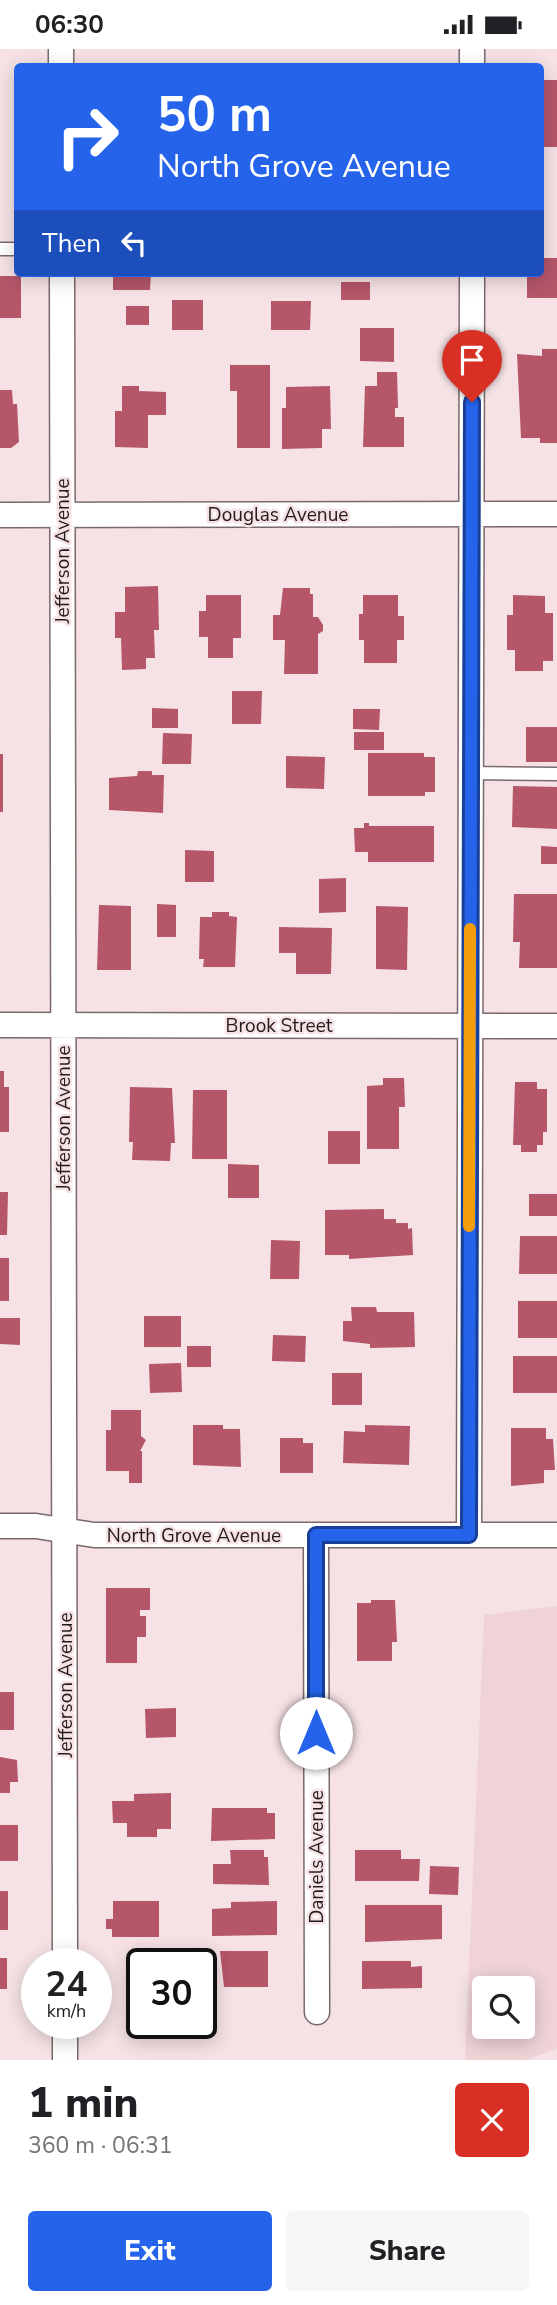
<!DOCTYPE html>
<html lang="en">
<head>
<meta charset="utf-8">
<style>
  body { margin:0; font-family:"Nunito Sans",sans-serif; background:#f6f6f6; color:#202124; height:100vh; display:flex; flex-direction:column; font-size:26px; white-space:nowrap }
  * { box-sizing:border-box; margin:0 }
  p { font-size:23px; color:#757577 }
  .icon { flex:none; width:38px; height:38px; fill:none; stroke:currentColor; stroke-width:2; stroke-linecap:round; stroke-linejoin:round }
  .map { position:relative; height:2011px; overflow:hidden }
  .side { display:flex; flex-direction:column; background:#fff; flex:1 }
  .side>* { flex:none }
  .top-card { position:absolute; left:14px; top:14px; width:530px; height:214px; border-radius:7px; box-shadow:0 4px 18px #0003; background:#2563eb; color:#fff; overflow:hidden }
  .controls { position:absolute; left:472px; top:1927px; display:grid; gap:14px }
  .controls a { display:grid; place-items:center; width:63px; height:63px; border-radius:7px; background:#fff; box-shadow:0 4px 18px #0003; font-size:35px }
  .speed { position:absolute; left:21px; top:1899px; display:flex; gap:14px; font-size:35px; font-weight:700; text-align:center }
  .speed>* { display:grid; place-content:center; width:91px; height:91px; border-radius:50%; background:#fff; box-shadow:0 4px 18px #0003; line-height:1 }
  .speed small { font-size:18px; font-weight:400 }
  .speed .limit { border:4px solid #111; border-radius:10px; background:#fff; color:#111 }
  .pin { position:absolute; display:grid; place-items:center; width:60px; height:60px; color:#fff; margin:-72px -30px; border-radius:50% 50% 50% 0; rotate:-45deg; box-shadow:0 0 7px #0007 }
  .pin .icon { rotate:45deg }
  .me { position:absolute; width:77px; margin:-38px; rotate:0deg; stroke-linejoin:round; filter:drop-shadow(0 0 5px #0008) }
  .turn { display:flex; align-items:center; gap:24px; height:147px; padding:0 28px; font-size:32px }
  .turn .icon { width:91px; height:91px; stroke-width:2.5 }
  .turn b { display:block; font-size:49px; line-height:60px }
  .then { display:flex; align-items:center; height:66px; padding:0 28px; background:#0003; gap:14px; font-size:26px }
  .round { display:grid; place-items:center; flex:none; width:74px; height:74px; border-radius:7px; background:#f6f6f6 }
  .summary { display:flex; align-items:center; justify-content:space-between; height:119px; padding:0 28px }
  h1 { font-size:42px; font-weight:800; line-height:52px }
  .action { display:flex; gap:14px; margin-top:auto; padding:14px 28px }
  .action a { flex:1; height:80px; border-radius:7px; background:#2563eb; color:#fff; font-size:28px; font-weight:800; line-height:80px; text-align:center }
  .action a+a { background:#f6f6f6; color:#202124 }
  .status { display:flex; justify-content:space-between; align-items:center; height:49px; padding:0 35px; background:#fff; direction:ltr }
  .status svg { height:19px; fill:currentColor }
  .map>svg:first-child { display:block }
</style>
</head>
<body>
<div class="status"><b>06:30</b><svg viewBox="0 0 49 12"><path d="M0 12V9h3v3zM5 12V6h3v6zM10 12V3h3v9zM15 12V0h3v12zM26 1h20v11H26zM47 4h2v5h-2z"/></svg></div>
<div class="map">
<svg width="557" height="2011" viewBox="0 0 557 2011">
  <rect width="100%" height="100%" fill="#f6e2e5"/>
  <path fill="#efd3d7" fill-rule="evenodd" d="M557 1557V1999L527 2011H465L484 1566ZM485 1939H523V1978H485Z"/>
  <path fill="#b55669" d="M541 31H557V98H544Z
    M541 209H557V249H527V224H541Z
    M113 224H151L150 241H113Z
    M362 224H434V228H362Z
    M0 227H21V269H0Z
    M341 233H370V251H341Z
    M172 251H203V281H172Z
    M271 252H311L310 281H271Z
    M126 257H149V276H126Z
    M360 279H394V313L360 312Z
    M542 300H557V394H540V389H521L517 305 542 307Z
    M230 316H270V399H237V342H230Z
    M377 323H397L398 359H395V368H404V398H363L365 337H377Z
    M122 337H139V342L166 343V366H148V399L115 398V362H122Z
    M330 337 331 380H322V399L282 400V359H286V338Z
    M0 341H12L13 355H17L19 393 11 399H0Z
    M158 537 159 581H154L155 609H146V620L122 621 121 589H115V563H125V538Z
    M283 539H310V545H313V568H318L323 576V582L318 585V625H284L285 591H273V566H280Z
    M206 546H241V589H233V609H208V588H199V562H206Z
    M363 546H398V567H404V591H397V614H364V591H359V565H363Z
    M513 546 545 547V564H553V612H543V622H515V601H507V566H513Z
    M232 642H262L261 675H232Z
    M152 659 178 660V679H152Z
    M353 660H380L379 681 353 680Z
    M526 678H557V713H526Z
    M354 683H384V701H354Z
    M163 684 192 685 191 715H162Z
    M368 704H424V708H435V743H425V747H368Z
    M0 705H3V763H0Z
    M286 707 325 708 324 740 286 739Z
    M138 722H152V726H164L163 764 109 761V729L137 727Z
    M513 737 557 738V780L512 778Z
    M364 774H369V777H434V813H368V803H355L354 779H364Z
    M541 797 557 798V815H541Z
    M185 801 214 802V833H185Z
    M346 829V863L319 864V830Z
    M514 845H557V919H519L520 893H513Z
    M157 855 176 856V888H157Z
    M99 856 131 857V921H97Z
    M376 857 408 858 407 921 376 920Z
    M212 863H229V867L237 868 235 918H203L204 910H199L200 868H212Z
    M279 878 332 879 331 925H296V904H279Z
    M0 1022H4V1038H9V1083H0Z
    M383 1029H404L405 1058H399V1100H367V1037L383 1036Z
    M515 1033H537V1040H547V1083H543V1096H537V1103H521V1096H513Z
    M130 1038 172 1039 175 1094H171L170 1112 132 1111 133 1093H129Z
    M193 1041H227V1110H192Z
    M328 1082H360V1115H328Z
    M228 1115 259 1116V1149H228Z
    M0 1143H8L7 1186H0Z
    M529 1145H557V1167H529Z
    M384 1160V1170H396V1174H408V1180L412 1179 413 1206 349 1210V1206H325V1161Z
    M520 1187H557V1225H519Z
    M271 1191 300 1192 299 1230H270Z
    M0 1209H9V1252H0Z
    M518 1252H557V1289H518Z
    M351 1258H376L377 1263H414L415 1298 370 1299V1295L343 1292V1272H352Z
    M144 1267H181V1298H144Z
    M0 1269H20V1296L0 1295Z
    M273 1286 306 1287 305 1313 272 1312Z
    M187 1297H211V1318H187Z
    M513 1307H557V1344H513Z
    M181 1314 182 1343 150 1344 149 1315Z
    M332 1324H362V1356H332Z
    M111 1361H141V1387L146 1391 140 1402H142V1434H129V1422H106V1381H111Z
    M193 1376H223V1380H240L241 1418 193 1416Z
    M365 1376 410 1377 409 1416 343 1414 344 1382 365 1383Z
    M511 1379H546V1390H553L555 1421H544V1434L511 1437Z
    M280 1389H303V1394H313V1424H280Z
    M106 1539H150V1561H140V1567H146V1588H137V1614H106Z
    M371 1551H395L397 1593H392V1612H357V1554H371Z
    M0 1643H14V1681H0Z
    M176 1659V1688L146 1689 145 1660Z
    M0 1708 17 1711 18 1733H10V1744H0Z
    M171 1744V1780H157V1788H127V1774H113L112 1752H134V1745Z
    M212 1759H267V1764H275V1790L211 1792Z
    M0 1776H18V1812H0Z
    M230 1801H264V1808H268L269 1836 213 1835V1815H231Z
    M355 1801H401V1810H420L419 1832H355Z
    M430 1817 459 1818 458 1846 429 1845Z
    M0 1842H8V1881H0Z
    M113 1852H159V1888H112V1880H106V1870H113Z
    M277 1852V1886L212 1887V1860L231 1859V1853Z
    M365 1856H442V1890L365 1893Z
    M220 1902H268V1938H224Z
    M0 1909H7V1940H0Z
    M362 1912H411V1918L422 1917V1939L362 1940Z"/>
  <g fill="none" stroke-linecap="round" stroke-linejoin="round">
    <g stroke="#7a696b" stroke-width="15">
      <path id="lane" d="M0 200H18
        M471 724 557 725"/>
    </g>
    <g stroke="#7a696b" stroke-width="27">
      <path id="street" d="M61 0V18
        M472 0V18
        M62 224 65 1914
        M0 466 557 465
        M0 976 557 977
        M0 1477H36L94 1486H557
        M316 1486 317 1963
        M469 1486 472 224
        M65 1974V2011"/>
    </g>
    <use href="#lane" stroke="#fff" stroke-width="12"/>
    <use href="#street" stroke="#fff" stroke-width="24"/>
  </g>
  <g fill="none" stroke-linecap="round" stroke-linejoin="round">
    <g stroke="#184099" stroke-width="18">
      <path id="route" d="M316 1684V1486H469L472 353"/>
    </g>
    <use href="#route" stroke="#2563eb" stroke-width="12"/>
    <path stroke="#f59e0b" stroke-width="12" d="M469 1177 470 880"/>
  </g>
  <g text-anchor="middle" stroke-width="5" stroke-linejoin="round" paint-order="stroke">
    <g font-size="19" fill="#211b1b" stroke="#f6e2e5">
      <text x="278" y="472">Douglas Avenue</text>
      <text transform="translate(62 502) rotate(-90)" y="7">Jefferson Avenue</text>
      <text x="279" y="983">Brook Street</text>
      <text transform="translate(63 1069) rotate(-90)" y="7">Jefferson Avenue</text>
      <text x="194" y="1493">North Grove Avenue</text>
      <text transform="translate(65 1636) rotate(-90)" y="7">Jefferson Avenue</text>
      <text transform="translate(316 1808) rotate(-90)" y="7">Daniels Avenue</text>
    </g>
  </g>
</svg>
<div class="controls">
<a><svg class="icon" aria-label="search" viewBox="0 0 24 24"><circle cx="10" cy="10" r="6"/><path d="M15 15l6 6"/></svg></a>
</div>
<div class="speed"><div>24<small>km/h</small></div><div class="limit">30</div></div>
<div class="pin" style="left:472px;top:353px;background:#d93025"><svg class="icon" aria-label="arrive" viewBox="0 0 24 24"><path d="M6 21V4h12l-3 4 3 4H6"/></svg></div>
<svg class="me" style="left:316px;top:1684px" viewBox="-20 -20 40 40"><circle r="19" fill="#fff"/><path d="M0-13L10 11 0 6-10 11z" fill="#2563eb"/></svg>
<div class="top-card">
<div class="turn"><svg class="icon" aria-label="right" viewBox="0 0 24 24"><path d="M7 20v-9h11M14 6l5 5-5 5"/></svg><div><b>50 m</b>North Grove Avenue</div></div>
<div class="then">Then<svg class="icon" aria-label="left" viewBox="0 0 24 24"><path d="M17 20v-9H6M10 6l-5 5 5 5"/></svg></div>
</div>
</div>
<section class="side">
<div class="summary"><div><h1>1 min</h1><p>360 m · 06:31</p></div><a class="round" style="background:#d93025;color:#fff"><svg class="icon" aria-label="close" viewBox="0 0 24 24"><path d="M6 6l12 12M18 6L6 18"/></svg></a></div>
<div class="action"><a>Exit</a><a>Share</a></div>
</section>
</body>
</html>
